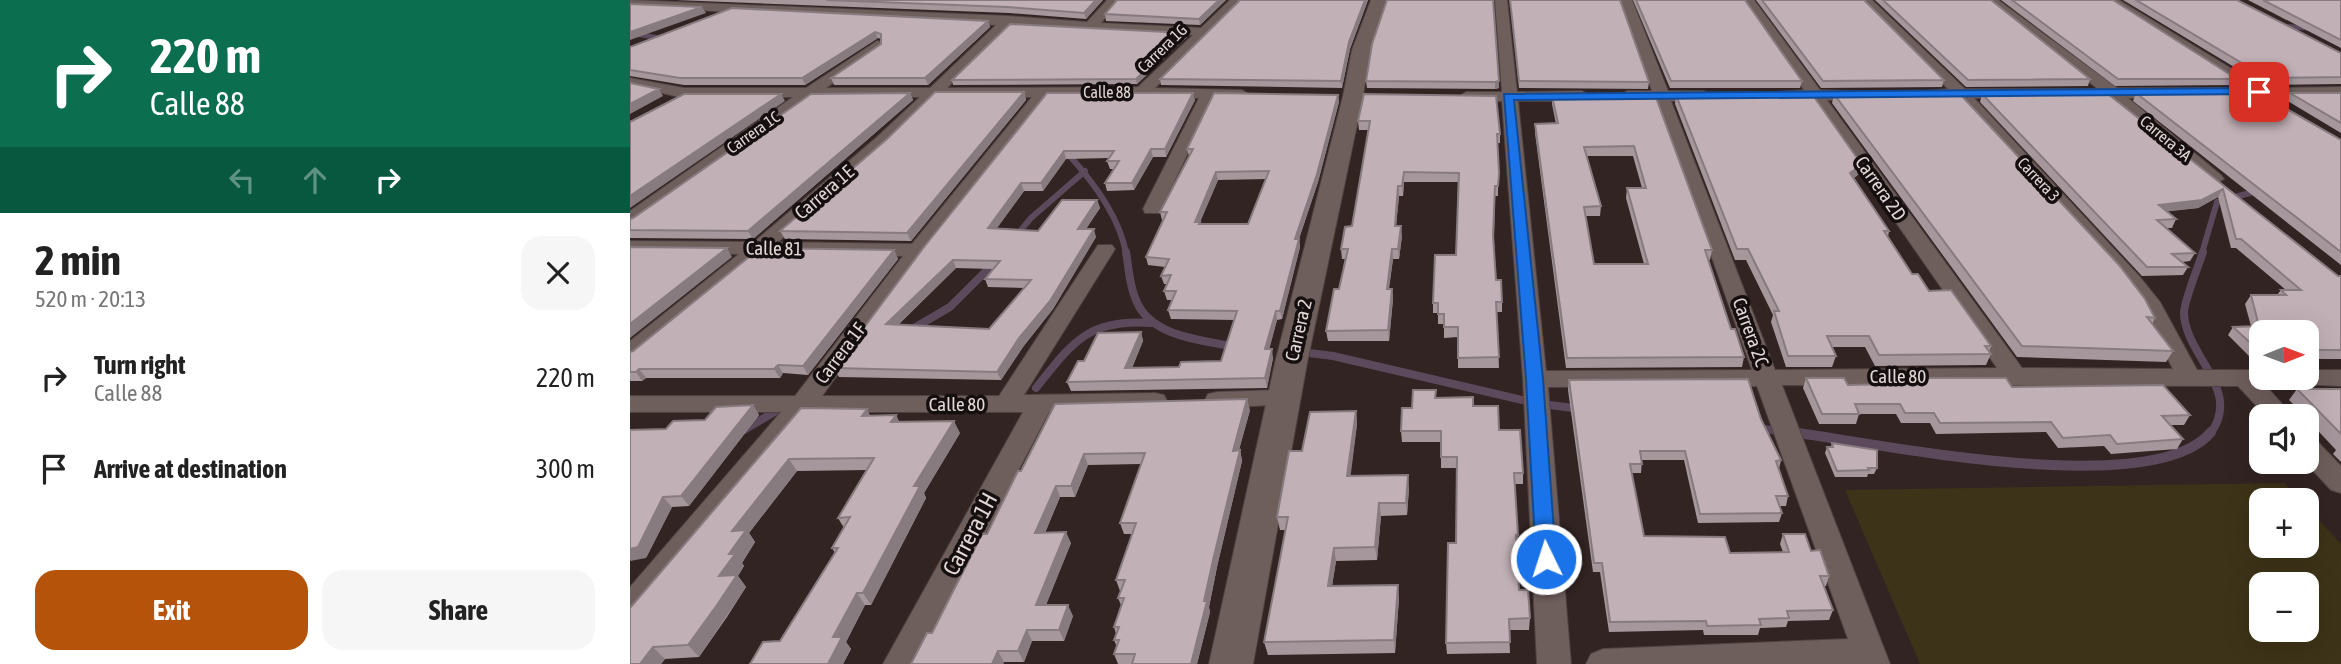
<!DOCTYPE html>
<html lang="en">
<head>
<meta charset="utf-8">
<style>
  body { margin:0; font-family:"Asap Condensed",sans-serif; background:#f6f6f6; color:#222; height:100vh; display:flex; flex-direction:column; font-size:26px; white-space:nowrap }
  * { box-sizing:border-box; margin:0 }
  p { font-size:23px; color:#767676 }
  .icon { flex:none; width:38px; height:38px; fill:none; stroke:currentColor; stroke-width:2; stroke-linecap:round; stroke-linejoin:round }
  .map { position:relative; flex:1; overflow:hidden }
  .drawer { display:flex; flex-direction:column; background:#fff; width:630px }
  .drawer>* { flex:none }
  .banner { background:#0b6e4f; color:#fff; overflow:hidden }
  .needle { width:46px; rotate:89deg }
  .controls { position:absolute; left:1619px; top:320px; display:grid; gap:14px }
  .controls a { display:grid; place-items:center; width:70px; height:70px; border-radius:14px; background:#fff; box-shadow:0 7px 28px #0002; font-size:35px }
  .pin { position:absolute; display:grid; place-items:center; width:60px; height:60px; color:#fff; margin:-30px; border-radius:14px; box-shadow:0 4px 10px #0006 }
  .me { position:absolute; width:77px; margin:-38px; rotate:356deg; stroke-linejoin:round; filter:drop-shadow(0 0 5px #0008) }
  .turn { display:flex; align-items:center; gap:24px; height:147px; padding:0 35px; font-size:32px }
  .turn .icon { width:91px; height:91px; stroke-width:2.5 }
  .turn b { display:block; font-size:49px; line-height:60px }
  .lanes { display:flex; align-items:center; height:66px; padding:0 35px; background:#0003; justify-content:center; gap:35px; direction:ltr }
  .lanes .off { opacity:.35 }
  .round { display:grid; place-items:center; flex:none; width:74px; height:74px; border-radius:21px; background:#f6f6f6 }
  .headline { display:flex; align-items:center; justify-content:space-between; height:119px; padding:0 35px }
  h1 { font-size:42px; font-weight:700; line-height:52px }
  .cta { display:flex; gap:14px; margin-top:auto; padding:14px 35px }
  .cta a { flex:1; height:80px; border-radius:21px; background:#b45309; color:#fff; font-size:28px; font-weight:700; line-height:80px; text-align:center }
  .cta a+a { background:#f6f6f6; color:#222 }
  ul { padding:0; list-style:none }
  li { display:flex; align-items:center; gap:21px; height:91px; padding:0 35px }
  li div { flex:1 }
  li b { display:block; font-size:26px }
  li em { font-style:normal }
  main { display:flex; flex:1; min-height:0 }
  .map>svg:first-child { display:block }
</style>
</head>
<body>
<main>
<section class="drawer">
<div class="banner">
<div class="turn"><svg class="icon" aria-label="right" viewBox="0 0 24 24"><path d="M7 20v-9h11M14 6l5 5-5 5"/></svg><div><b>220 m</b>Calle 88</div></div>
<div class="lanes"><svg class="icon off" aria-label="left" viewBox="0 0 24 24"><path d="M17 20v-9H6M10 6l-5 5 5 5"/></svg><svg class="icon off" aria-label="ahead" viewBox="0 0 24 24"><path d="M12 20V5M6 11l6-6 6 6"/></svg><svg class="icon" aria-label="right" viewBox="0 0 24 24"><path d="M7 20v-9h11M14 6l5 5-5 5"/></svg></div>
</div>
<div class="headline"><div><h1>2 min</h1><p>520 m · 20:13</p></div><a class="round"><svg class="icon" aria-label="close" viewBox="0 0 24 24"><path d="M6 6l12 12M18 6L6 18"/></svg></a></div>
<ul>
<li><svg class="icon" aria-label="right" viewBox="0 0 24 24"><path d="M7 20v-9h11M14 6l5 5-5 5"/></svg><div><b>Turn right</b><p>Calle 88</p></div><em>220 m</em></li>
<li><svg class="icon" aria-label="arrive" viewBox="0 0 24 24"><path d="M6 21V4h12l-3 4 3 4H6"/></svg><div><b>Arrive at destination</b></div><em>300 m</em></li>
</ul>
<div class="cta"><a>Exit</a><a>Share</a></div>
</section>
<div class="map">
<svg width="1711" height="664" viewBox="0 0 1711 664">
  <rect width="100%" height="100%" fill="#322423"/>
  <path fill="#3d3318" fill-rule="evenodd" d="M1654 483 1671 500H1631V546H1676L1677 507 1711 544V664H1290L1215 490ZM1631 584H1676V630H1631Z"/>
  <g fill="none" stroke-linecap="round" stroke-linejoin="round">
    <path stroke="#5c4a5c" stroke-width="5" d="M1647 26 1680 28
      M0 33 35 39"/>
    <path stroke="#5c4a5c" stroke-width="6" d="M436 152C462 180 489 215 496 253
      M385 237 401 218 455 171
      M1572 253 1587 202 1627 191"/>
    <path stroke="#5c4a5c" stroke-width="8" d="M496 252C499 268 499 285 506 300 520 337 572 340 606 347
      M1573 252C1569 265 1553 303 1554 314 1556 356 1613 391 1580 434
      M279 331 320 307 364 263
      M671 352 703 356 905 403 950 409
      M406 388C443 342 457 319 521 323
      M1126 428 1174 434
      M114 430 151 408"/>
    <path stroke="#5c4a5c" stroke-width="10" d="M1161 432C1246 443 1523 502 1581 432"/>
    <g stroke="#4e4241" stroke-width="2">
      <path id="minor" d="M0 0 379 16 457 22 477 0H490L471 23 571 28 600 0H613L525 88 612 90 620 95 612 100 584 99 529 213H515L513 209 569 98 418 97 295 254 192 396H369L468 245H482L485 249 394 395 525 393 534 395 537 401 534 407 525 409 419 412 287 664H253L393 412H179L11 618 0 622V587L151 412H0V396H165L273 256 134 254 8 358 0 360V341L109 254 0 253V241L124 242 247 137 290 97H183L7 224 0 226V211L163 97 54 98 0 86V78L54 88H176L247 41 252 42V48L196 88H300L366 25 0 7ZM380 26 563 35 508 87 317 88ZM308 97H402L282 244 148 242 259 145Z
        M865 0H877L887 92 952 91 960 96 952 101H888L916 371 1122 370 1026 101H997L989 96 997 91H1022L990 0H1002L1038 91H1074L1082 96 1074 101H1041L1145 370 1367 368 1181 100 1149 98 1146 95 1149 92 1174 90 1112 0H1124L1190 90 1240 92 1243 95 1235 100H1197L1392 368 1543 369 1509 303 1495 284 1327 98 1296 97 1293 94 1296 91 1318 89 1229 0H1242L1335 89H1468L1354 0H1368L1487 88H1612L1474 0H1489L1633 88 1711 87V97L1498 98 1591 175 1594 179 1585 184 1579 183 1479 98H1344L1509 276 1530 302 1567 370H1631V378H1643L1635 385 1663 416H1636L1608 386 1152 385 1260 664H956L961 654 973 649 1218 639 1127 386 918 387 941 664H907L893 379 872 101 836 102 828 97 836 92H872Z
        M1676 370H1711V386L1667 384 1664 378H1676Z
        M654 390 663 392 666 398 663 404 587 408 578 406 575 400 578 394 587 392Z
        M1676 437 1685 439 1711 466V493L1701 490 1675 462Z"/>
    </g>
    <g stroke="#4e4241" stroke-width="2">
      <path id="tertiary" d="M741 0H757L740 50 733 96 677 363 623 664H579L645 363 713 96 722 50Z"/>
    </g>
    <use href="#minor" fill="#6e5e5c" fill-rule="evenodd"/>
    <use href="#tertiary" fill="#6e5e5c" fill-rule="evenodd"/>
  </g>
  <path fill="#a6979d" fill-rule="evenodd" d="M45 0H473L456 19 379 13Z
    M596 0 570 25 476 21 475 14Z
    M610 0H738L720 49 712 88 531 85 530 79Z
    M880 0H990L1019 82 1018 89 889 88Z
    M1003 0H1115L1172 81 1170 88H1040Z
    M1126 0H1234L1314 80 1312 87 1191 88Z
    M1245 0H1361L1460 79 1458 86 1336 87Z
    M1371 0H1483L1607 79 1603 85 1485 86Z
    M1493 0H1607L1711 53V84L1634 85Z
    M1618 0H1711V48Z
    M358 21 360 27 298 85H204L201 78 251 44V39L248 38 175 85H54L0 76V47Z
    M557 37 507 84 323 85 322 80Z
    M736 81H869V88L865 89 737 88Z
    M394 92 396 100 281 241 155 239 150 231Z
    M280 93 283 100 123 239 0 238V219Z
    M417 93 565 100 536 157H523L504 190 477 191 475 183 484 169H480L477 161 479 158 436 159 413 191H394L367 228 408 231 467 200 470 208 456 229 466 237 423 309 393 347 371 380 209 377 204 368ZM326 268 363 269 355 279 358 287 394 288 359 329 268 325Z
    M1506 93 1711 140V265L1503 101Z
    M1660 93H1711V133L1656 100Z
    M734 94 870 134V143H868V196H865L864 239 866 280 872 302V312H867L869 368H828V337L814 338V324H808V313H803V303L826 255 828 182H774L773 196H769L766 226 772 236 769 259H763L759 289H762L763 299 759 341H698L696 331 709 289 715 259H712L711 249 722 226 738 130H729L728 121Z
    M1204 94 1525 318 1522 324 1543 351 1536 362 1387 357 1202 103Z
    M1352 94H1478L1708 276H1711V359H1676V332H1631V358L1620 357 1598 335 1603 327 1621 326 1615 304 1621 295H1647L1651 290H1656L1606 248H1601L1588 197 1568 208 1537 211 1546 219 1542 228H1536L1565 253 1560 261 1552 262 1558 267 1553 275 1512 276 1350 102Z
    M708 95 709 102 688 182 669 239 670 247 652 319 647 320 639 349 643 358 637 388 441 391 437 382 454 361 511 332 513 341 502 368 549 367 591 361 605 320 541 319 538 310 542 300H537L534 291 537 284H534L531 276 535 267 518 265 516 257 533 220H532L530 212 559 156 557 149ZM636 179 618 224H571L570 222 588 180Z
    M1025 95 1082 250 1080 260H1078L1101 329 1114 357 1112 367 936 368 905 133V124H926L922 104V96ZM957 156H1003L1012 188H997L996 198 1014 264H964L955 216H970L971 206Z
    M1046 95 1232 165 1229 174 1224 178 1259 231 1258 237 1282 274 1361 346 1359 352 1361 354 1356 365 1245 366 1235 347H1202L1206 356 1202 367H1156L1141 322 1143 315 1116 260H1105L1045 104Z
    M264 250 268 259 178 375 153 373 150 378H16L12 381H0V352Z
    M1176 378 1218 385 1258 384 1260 378 1382 387 1560 415 1554 425H1541L1553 439 1547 449 1481 454 1474 446 1428 448 1416 432 1306 434 1300 423H1271L1266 414H1229L1226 424H1189L1173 388Z
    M939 380 1131 419 1151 460 1149 469 1158 496 1156 506H1150L1152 513 1149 522 1068 523 1054 460H1012L1011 473H1002L1014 536 1100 553 1153 552 1150 544 1153 534 1181 551 1199 576 1196 586H1194L1203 610 1199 620 1158 621 1156 627 1130 628 1128 635H1074L1073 630 979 632 970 572H963L938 390Z
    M1667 389H1711V462L1703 454 1706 450 1676 418V416H1675L1659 400Z
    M806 390V398L843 406 869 430 893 473V484H885L888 535 887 546H886L889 590 900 618 899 630H879L880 653 817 654 816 643 826 543 827 468H811V442H772L771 431 782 408Z
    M123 405 129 415 59 506 42 507 16 558 36 429 75 420Z
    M171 408 240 416 266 415 269 422 330 433 294 493 296 498 241 605H235L216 642 221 649 213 664H120L150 641 205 553 202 548 214 528 208 518 237 470 167 471 119 533 125 542 112 563 114 566 108 576 116 587 97 617 69 657 35 659 31 664 2 607Z
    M620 410 609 450H610L612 461 587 567 579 607 580 612 567 664H488L484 654 487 647 484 640 486 634 484 627 491 605 488 598 491 591H490L486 580 502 534H494L490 523 511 464 458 465 445 497H430L415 533 441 543 416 605 443 616 434 641H402L394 662H374L373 664H281L302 633 391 471Z
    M726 411 727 424 720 476 779 488 777 515 751 516 747 560 706 561 702 586 769 598 765 653 638 655 634 642 656 530H650L647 517 672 451Z
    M1202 443 1247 468 1244 474H1238L1237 477H1205L1195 453 1197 447H1201Z"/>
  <path fill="#877b7f" d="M466 0H473L456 19 454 13Z
    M589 0H596L570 25 569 19Z
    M735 0H738L720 49 712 88 711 81 719 42Z
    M72 7 76 13 0 40V32Z
    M358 21 360 27 298 85 295 78Z
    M245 32 248 38 175 85 172 78Z
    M556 33 557 37 507 84 506 79Z
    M869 81V88L865 89V82Z
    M29 89 33 96 0 114V104Z
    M394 92 396 100 281 241 277 233Z
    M280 93 283 100 123 239 118 231Z
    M563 93 565 100 536 157 535 149Z
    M151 94 155 101 0 208V196Z
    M708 95 709 102 688 182 666 247 665 239Z
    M521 149 523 157 504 190 502 183Z
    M434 151 436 159 413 191 411 183Z
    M1232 165 1229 174 1217 183 1220 173Z
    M586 172 588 180 570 222 572 230 565 222Z
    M774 172V182L773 196 772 186Z
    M391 183 394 191 361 236 358 228Z
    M768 186 769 196 765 236V226Z
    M1593 189 1588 197 1568 208 1525 213 1529 205Z
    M467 200 470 208 450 237 448 229Z
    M771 226 772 236 769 259 768 249Z
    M464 229 466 237 423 309 393 347 371 380 367 372Z
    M669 239 670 247 652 319 650 311Z
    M97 248 102 257 0 338V324Z
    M762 249 763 259 757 299V289Z
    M264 250 268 259 178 375 173 366Z
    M323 260 326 268 260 333 256 324Z
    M762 289 763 299 759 341 758 330Z
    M646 311 647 320 637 358 635 349Z
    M511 332 513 341 498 377 495 368Z
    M642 349 643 358 637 388 635 378Z
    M148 365 153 373 150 378 144 369Z
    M9 369 16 378 12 381 6 372Z
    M617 399 620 410 606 461 603 451Z
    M123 405 129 415 59 506 51 496Z
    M237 409 243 421 232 416Z
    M726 411 727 424 719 489 717 476Z
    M266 415 272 427 261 422Z
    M324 421 330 433 294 493 296 498 241 605 233 593 284 486Z
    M610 450 612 461 587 567 579 607 580 612 567 664H561L584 556Z
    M454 454 458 465 445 497 441 486Z
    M159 459 167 471 119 533 125 542 112 563 114 566 108 576 116 587 69 657 58 645 89 576 102 531Z
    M778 475 779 488 777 515 776 503Z
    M426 486 430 497 410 544 405 533Z
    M33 497 42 507 16 558 0 561V549Z
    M749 503 751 516 747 560 745 547Z
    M436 532 441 543 411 617 406 605Z
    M704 548 706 561 700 599 698 586Z
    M768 585 769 598 765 653 764 640Z
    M227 593 235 605 216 642 221 649 213 664H198L203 637Z
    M438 605 443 616 434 641 429 630Z
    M397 630 402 641 394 662 388 651Z
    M23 647 35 659 31 664H10Z
    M368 651 374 662 373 664H362Z"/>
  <path fill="#c1b0b6" stroke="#877b7f" stroke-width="2" fill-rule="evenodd" d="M196 0H466L454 13 377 7Z
    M487 0H589L569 19 475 14Z
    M610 0H735L719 42 711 81 530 79Z
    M757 0H863L869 81 865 82 736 81 742 44Z
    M880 0H990L1019 82 889 81Z
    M1006 0H1115L1172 81H1041Z
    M1132 0H1234L1314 80 1193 81Z
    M1253 0H1361L1460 79 1338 80Z
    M1382 0H1483L1607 79H1488Z
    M1506 0H1607L1711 53V77L1637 78Z
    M1633 0H1711V40Z
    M0 4 72 7 0 32Z
    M102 8 358 21 295 78H201L251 44V34L245 32 172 78H50L0 70V47Z
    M380 24 556 33 506 79 322 80Z
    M0 83 29 89 0 104Z
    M305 92H394L277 233 150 231 257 139Z
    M280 93 118 231 0 230V219L3 218 181 94Z
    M417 93H563L535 149H521L502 183H475L489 161H477L484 151H434L411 183H391L358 228 408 231 432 200H467L448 229H464L420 301 389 338 367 372 204 368 294 247ZM323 260 370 261 355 279 401 280 359 329 256 324Z
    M584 93 708 95 687 174 665 239H669L650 311H646L635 349H642L635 378 437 382 448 361H454L468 333 511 332 495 368 549 367 551 362 591 361 607 311 538 310 546 291H534L541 275 531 276 539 259 516 257 537 212H530L563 149H557ZM639 171 618 224H569L570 222H565L586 172Z
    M1329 93 1489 265 1515 299 1525 318 1517 317 1543 351 1392 346 1204 94Z
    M1506 93H1629L1711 140V252Z
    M1660 93H1711V123Z
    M54 94H151L0 196V122Z
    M734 94 866 96 870 134H867L869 173 868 186H865L863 235 866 280H871L872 302H866L869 357 828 358V327H814V314H808V303H803L805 255H826L829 173 774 172 772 186H768L765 226H771L768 249H762L757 289H762L758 330 696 331 704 289H709L718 249H711L715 227 722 226 740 121H728Z
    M1182 94 1232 165 1220 173 1259 231H1254L1282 274H1288L1299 291 1321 290 1361 346H1355L1361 354 1249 355 1239 336H1197L1206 356H1158L1144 311H1149L1118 249H1107L1046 95Z
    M1352 94H1478L1708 276H1711V350H1676V332H1631V349L1626 348 1603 327 1629 326 1621 295H1656L1651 290H1671L1611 239H1606L1593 189 1572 200 1529 205 1546 219 1527 220 1565 253 1542 254 1558 267H1517Z
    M1025 95 1082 250H1075L1101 329H1105L1114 357 937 358 905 124 928 123 922 96ZM1004 146 1016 188H997L1018 264H964L954 207 971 206 954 147Z
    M0 247 97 248 0 324Z
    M130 248 264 250 173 366 148 365 144 369H9L6 372H0V352L3 351Z
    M1176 378H1214L1218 385 1263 384 1260 378H1376L1382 387 1533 385 1560 415 1532 416 1553 439 1487 444 1480 435 1433 438 1421 422 1310 423 1304 413H1275L1270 404H1225L1229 414H1192Z
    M1118 379 1131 419 1151 460 1146 461 1158 496H1146L1152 513 1070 514 1055 451H1010L1012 464H1000L1014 536 1095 537 1100 553 1159 552 1153 534H1175L1181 551 1190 550 1199 576H1190L1203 610 1157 611 1159 618 1129 619 1131 625 1077 626 1076 621 980 622 972 563H964L939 380Z
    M1667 389H1711V434Z
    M783 390H806L805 398 843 397V406H868L869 430H890L893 473H884L888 535H886L889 590H898L900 618 879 619 880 642 816 643 818 543H826L827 457H811V431H771L772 408H782Z
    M617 399 603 451 610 450 584 556 574 601H577L561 664H502L505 654H484L489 640H484L489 627H484L494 598H488L495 580H486L506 523H490L515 453 454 454 441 486H426L405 533 436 532 406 605H438L429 630H397L388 651H368L362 664H281L297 633H302L352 534H357L388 471H391L425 404Z
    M123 405 51 496 33 497 8 547 0 549V430L36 429 43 421 75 420 86 407Z
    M171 408 237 409 232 416 266 415 261 422 324 421 284 486H290L233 593H227L203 637H212L198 664H120L133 642 150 641 208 548H202L220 517 208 518 244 458 159 459 102 531 116 530 99 554H105L89 576 107 575 87 605 58 645 23 647 10 664H0V608Z
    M726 411 717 476 778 475 776 503H749L745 547 704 548 698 586 768 585 764 640 634 642 658 517H647L659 451H672L680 412Z
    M1202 443 1247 450V468H1238L1239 470 1207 471 1197 447H1203Z"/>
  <path fill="#1a73e8" stroke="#114b97" stroke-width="2" d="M1629 88 1634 92 1633 94 884 100 913 379 926 559 923 565 916 568 909 565 906 559 896 379 874 94Z"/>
  <g text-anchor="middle" stroke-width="7" stroke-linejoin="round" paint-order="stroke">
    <g font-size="16" fill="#e2d8d7" stroke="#160f0f">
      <text transform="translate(532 48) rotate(-44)" y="6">Carrera 1G</text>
      <text x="477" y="98">Calle 88</text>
      <text transform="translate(123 132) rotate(-35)" y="6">Carrera 1C</text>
      <text transform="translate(1536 138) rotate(40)" y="6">Carrera 3A</text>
      <text transform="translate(1409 179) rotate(47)" y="6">Carrera 3</text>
    </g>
    <g font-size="19" fill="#e2d8d7" stroke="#160f0f">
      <text transform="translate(1251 188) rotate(55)" y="7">Carrera 2D</text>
      <text transform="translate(194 192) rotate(-41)" y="7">Carrera 1E</text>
      <text transform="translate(144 248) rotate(1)" y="7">Calle 81</text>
      <text transform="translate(668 330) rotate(-77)" y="7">Carrera 2</text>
      <text transform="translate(1121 332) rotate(70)" y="7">Carrera 2C</text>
      <text transform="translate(210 353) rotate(-53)" y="7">Carrera 1F</text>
      <text x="1268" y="383">Calle 80</text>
      <text x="327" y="411">Calle 80</text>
    </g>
    <g font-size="23" fill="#e2d8d7" stroke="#160f0f">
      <text transform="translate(340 534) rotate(-62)" y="8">Carrera 1H</text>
    </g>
  </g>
</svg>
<div class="controls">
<a><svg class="needle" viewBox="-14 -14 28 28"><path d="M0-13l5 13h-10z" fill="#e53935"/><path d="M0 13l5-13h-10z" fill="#767676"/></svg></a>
<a><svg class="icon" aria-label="sound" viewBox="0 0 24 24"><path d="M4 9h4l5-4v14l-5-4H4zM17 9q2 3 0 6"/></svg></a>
<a>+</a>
<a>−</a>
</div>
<div class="pin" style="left:1629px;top:92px;background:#d93025"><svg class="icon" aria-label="arrive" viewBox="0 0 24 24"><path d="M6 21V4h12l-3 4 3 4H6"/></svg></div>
<svg class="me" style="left:916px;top:559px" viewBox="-20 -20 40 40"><circle r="17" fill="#1a73e8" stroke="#fff" stroke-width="3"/><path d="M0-11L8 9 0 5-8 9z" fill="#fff"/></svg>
</div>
</main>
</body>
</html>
